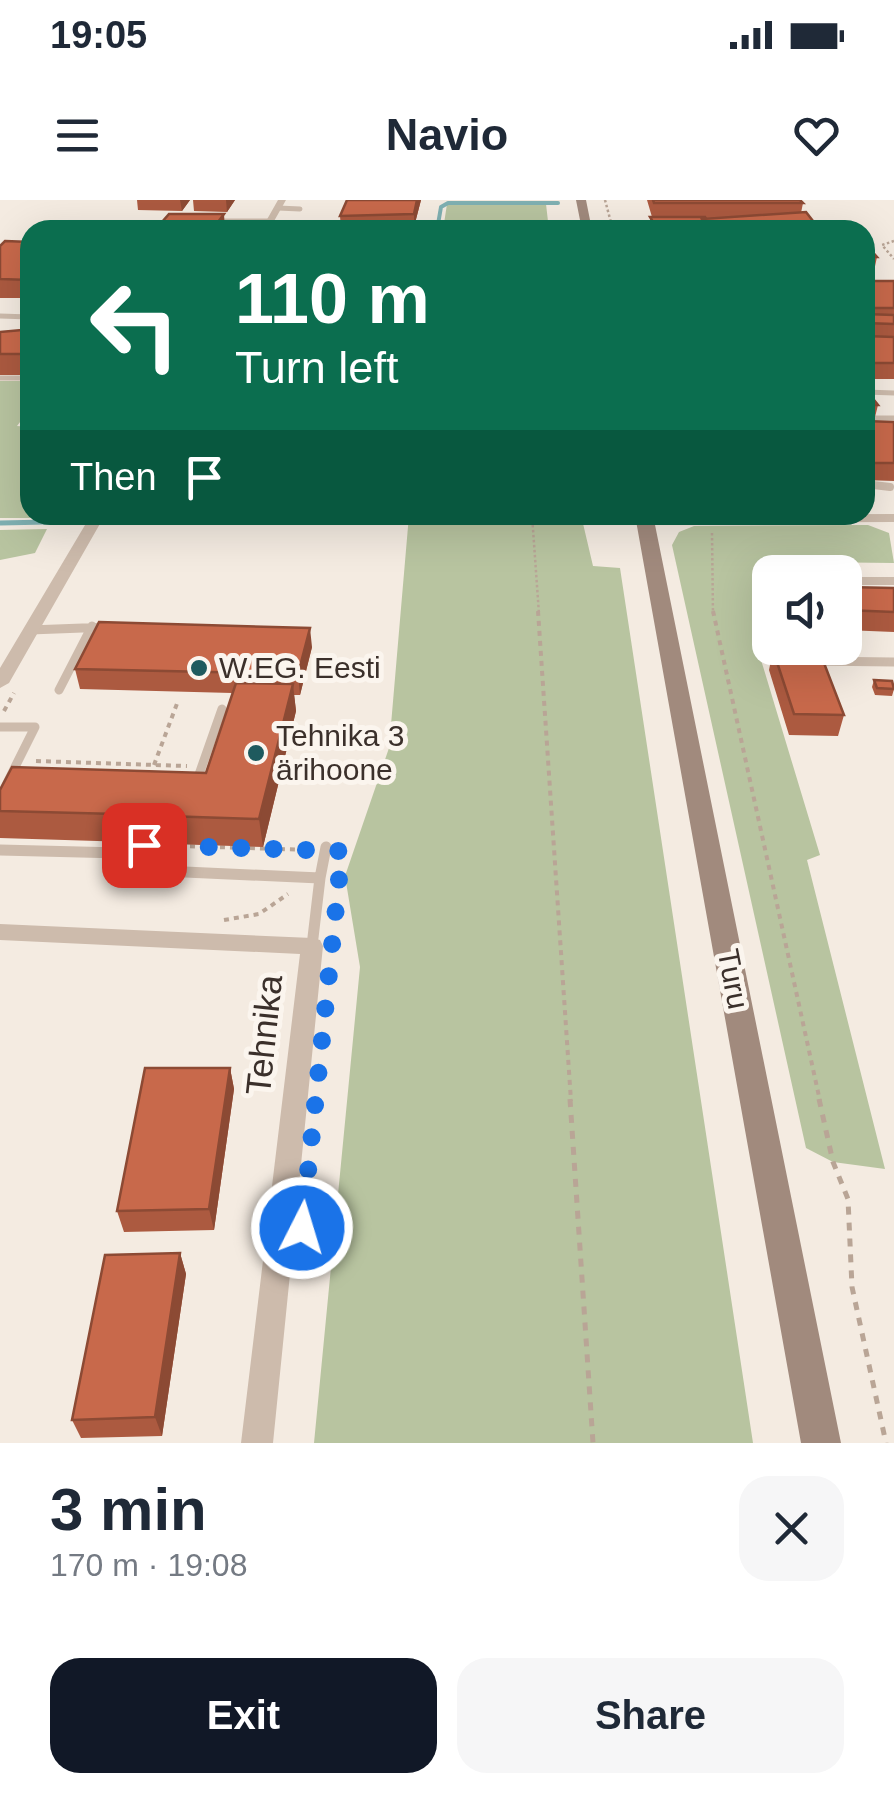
<!DOCTYPE html>
<html lang="en">
<head>
<meta charset="utf-8">
<style>
  body { margin:0; font-family:Arial,sans-serif; background:#f6f6f7; color:#1f2937; height:100vh; display:flex; flex-direction:column; font-size:38px; white-space:nowrap }
  * { box-sizing:border-box; margin:0 }
  p { font-size:32px; color:#747a83 }
  .icon { flex:none; width:55px; height:55px; fill:none; stroke:currentColor; stroke-width:2; stroke-linecap:round; stroke-linejoin:round }
  .map { position:relative; height:1243px; overflow:hidden }
  .sheet { display:flex; flex-direction:column; background:#fff; flex:1 }
  .sheet>* { flex:none }
  .hud { position:absolute; left:20px; top:20px; width:855px; height:305px; border-radius:30px; box-shadow:0 10px 40px #0002; background:#0b6e4f; color:#fff; overflow:hidden }
  .tools { position:absolute; left:752px; top:355px; display:grid; gap:20px }
  .tools a { display:grid; place-items:center; width:110px; height:110px; border-radius:20px; background:#fff; box-shadow:0 10px 40px #0002; font-size:50px }
  .pin { position:absolute; display:grid; place-items:center; width:85px; height:85px; color:#fff; margin:-42px; border-radius:20px; box-shadow:0 5px 15px #0006 }
  .me { position:absolute; width:110px; margin:-55px; rotate:5deg; stroke-linejoin:round; filter:drop-shadow(0 0 8px #0008) }
  .turn { display:flex; align-items:center; gap:35px; height:210px; padding:0 50px; font-size:45px }
  .turn .icon { width:130px; height:130px; stroke-width:2.5 }
  .turn b { display:block; font-size:70px; line-height:85px }
  .then { display:flex; align-items:center; height:95px; padding:0 50px; background:#0003; gap:20px; font-size:38px }
  .round { display:grid; place-items:center; flex:none; width:105px; height:105px; border-radius:30px; background:#f6f6f7 }
  .head { display:flex; align-items:center; justify-content:space-between; height:170px; padding:0 50px }
  h1 { font-size:60px; font-weight:600; line-height:75px }
  .action { display:flex; gap:20px; margin-top:auto; padding:20px 50px }
  .action a { flex:1; height:115px; border-radius:30px; background:#111827; color:#fff; font-size:40px; font-weight:600; line-height:115px; text-align:center }
  .action a+a { background:#f6f6f7; color:#1f2937 }
  .status { display:flex; justify-content:space-between; align-items:center; height:70px; padding:0 50px; background:#fff; direction:ltr }
  .status svg { height:28px; fill:currentColor }
  header { display:flex; justify-content:space-between; align-items:center; height:130px; padding:0 50px; background:#fff; font-size:45px; font-weight:600 }
  .map>svg:first-child { display:block }
</style>
</head>
<body>
<div class="status"><b>19:05</b><svg viewBox="0 0 49 12"><path d="M0 12V9h3v3zM5 12V6h3v6zM10 12V3h3v9zM15 12V0h3v12zM26 1h20v11H26zM47 4h2v5h-2z"/></svg></div>
<header><svg class="icon" aria-label="menu" viewBox="0 0 24 24"><path d="M4 6h16M4 12h16M4 18h16"/></svg>Navio<svg class="icon" aria-label="heart" viewBox="0 0 24 24"><path d="M12 20l-8-8c-3-5 5-10 8-4 3-6 11-1 8 4z"/></svg></header>
<div class="map">
<svg width="894" height="1243" viewBox="0 0 894 1243">
  <rect width="100%" height="100%" fill="#f4ebe1"/>
  <path fill="#b8c4a0" d="M447 4H546L549 30H443Z
    M0 181H30V209L17 226 30 227V315H58L56 318H0Z
    M409 315H581L593 366 620 368 753 1243H314L360 767 345 676 389 548Z
    M868 325 889 333 894 363 808 362 811 372H770V429L752 430 820 655 807 660 885 969 833 962 806 948 672 345 679 332 694 326Z
    M47 329 35 353 0 360V330Z"/>
  <g fill="none" stroke-linecap="round" stroke-linejoin="round">
    <path stroke="#7fb0b2" stroke-width="4" d="M437 30 441 7 448 3H558"/>
    <path stroke="#7fb0b2" stroke-width="5" d="M137 321 347 320 371 315
      M0 323 48 322"/>
    <path stroke="#b9a596" stroke-width="2.5" stroke-dasharray="2.5 2.5" stroke-linecap="butt" d="M605 0 613 30
      M508 25 514 30
      M894 41 882 45 894 59
      M532 315 539 414
      M712 333 713 414"/>
    <path stroke="#b9a596" stroke-width="4" stroke-dasharray="5 5" stroke-linecap="butt" d="M538 411 571 901
      M713 411 820 901
      M4 511 14 493
      M36 561 187 566
      M154 565 178 501
      M150 645 310 650
      M224 720 259 714 288 694"/>
    <path stroke="#b9a596" stroke-width="5" stroke-dasharray="8 8" stroke-linecap="butt" d="M570 899 593 1243
      M819 899 833 962 848 999 852 1087 886 1243"/>
    <path stroke="#cdbbac" stroke-width="5" d="M278 8 300 9
      M212 21H270
      M0 116 30 117
      M0 178H30
      M865 192 894 193
      M865 218H894"/>
    <path stroke="#cdbbac" stroke-width="8" d="M865 284 890 287
      M845 381H894"/>
    <path stroke="#cdbbac" stroke-width="9" d="M30 430 109 427
      M810 461 894 462
      M59 490 92 426
      M0 527H35L0 597
      M196 583 222 509"/>
    <path stroke="#cdbbac" stroke-width="11" d="M0 650 120 653 163 671 320 678 312 746
      M320 678 326 647"/>
    <path fill="#cdbbac" fill-rule="evenodd" d="M278 0H286L269 30H261Z
      M894 314V322L645 323 638 319 644 315Z
      M91 315H105L9 483 0 488V468Z
      M0 724 312 738 320 740 323 746 273 1243H241L300 754 0 740Z"/>
    <path fill="#a18a7d" fill-rule="evenodd" d="M576 0H586L592 30H582Z
      M635 315H653L841 1243H801Z"/>
  </g>
  <path fill="#ac5a40" d="M137 0H190L182 11 138 10Z
    M193 0H235L227 12 194 11Z
    M347 0H421L414 27 341 29 340 16Z
    M647 0H800L803 3 801 13 820 30H651L650 25V17H652Z
    M30 42V98H0V46Z
    M865 48 877 57 874 71H865Z
    M865 81H894V179H865Z
    M30 130V175H0V132Z
    M865 194 878 205 875 217H865Z
    M865 221 894 222V281L865 280Z
    M845 387 894 388V432L845 430Z
    M312 447 300 495H294L296 511 263 647 171 644 170 639H163L162 643 0 638V590L206 573 232 493 80 489 75 469Z
    M773 450 844 515 838 536 789 535 769 470Z
    M874 480 894 489 892 496 875 495 872 487Z
    M230 868 234 889 214 1030 124 1032 117 1011Z
    M180 1053 186 1074 162 1236 81 1238 72 1220Z"/>
  <path fill="#8c4a34" d="M180 0H190L182 11Z
    M226 0H235L227 12Z
    M417 0H421L414 27V14Z
    M224 14 225 30H212Z
    M310 428 312 447 300 495 298 474Z
    M293 484 296 511 263 647 259 619Z
    M157 611 163 639 162 643 156 615Z
    M230 868 234 889 214 1030 209 1009Z
    M180 1053 186 1074 162 1236 155 1217Z"/>
  <path fill="#c8694b" stroke="#8c4a34" stroke-width="2.5" d="M347 0H417L414 14 340 16Z
    M653 0H800L803 3H654Z
    M806 12 820 30H789L786 27 708 29 702 19Z
    M169 14H224L212 30H155Z
    M650 17H705L706 19H702V23L653 22Z
    M131 22H156L149 30H124Z
    M5 41 30 42V80L0 79V46Z
    M865 48H869L877 57H865Z
    M865 81H894V108H871L865 99Z
    M865 114 894 115V124L865 123Z
    M22 130H30V154H0V132Z
    M865 136 894 137V163H865Z
    M865 194 870 195 878 205H865Z
    M865 221 894 222V263H868L865 258Z
    M845 387 894 388V412L845 410Z
    M99 422 310 428 298 474 75 469Z
    M773 450H819L844 515 794 514Z
    M874 480 892 481 894 489 877 488Z
    M236 483 293 484 259 619 165 616 167 612 157 611 156 615 0 611V590L12 567 206 573Z
    M145 868H230L209 1009 117 1011Z
    M180 1053 155 1217 72 1220 105 1055Z"/>
  <g fill="none" stroke-linecap="round" stroke-linejoin="round">
    <path stroke="#1a73e8" stroke-width="18" stroke-dasharray="0 32.4" d="M144 645 342 651 302 1028"/>
  </g>
  <g fill="#1f5a5e" stroke="#fbf5ee" stroke-width="4">
    <circle cx="199" cy="468" r="10"/>
    <circle cx="256" cy="553" r="10"/>
  </g>
  <g text-anchor="middle" stroke-width="10" stroke-linejoin="round" paint-order="stroke">
    <g font-size="30" fill="#3b302b" stroke="#fbf5ee" text-anchor="start">
      <text x="219" y="478">W.EG. Eesti</text>
      <text x="276" y="546">Tehnika 3<tspan x="276" dy="34">ärihoone</tspan></text>
    </g>
    <g font-size="30" fill="#3b302b" stroke="#fbf5ee">
      <text transform="translate(733 779) rotate(79)" y="10">Turu</text>
    </g>
    <g font-size="35" fill="#3b302b" stroke="#fbf5ee">
      <text transform="translate(264 835) rotate(-84)" y="12">Tehnika</text>
    </g>
  </g>
</svg>
<div class="tools">
<a><svg class="icon" aria-label="sound" viewBox="0 0 24 24"><path d="M4 9h4l5-4v14l-5-4H4zM17 9q2 3 0 6"/></svg></a>
</div>
<div class="pin" style="left:144px;top:645px;background:#d93025"><svg class="icon" aria-label="arrive" viewBox="0 0 24 24"><path d="M6 21V4h12l-3 4 3 4H6"/></svg></div>
<svg class="me" style="left:302px;top:1028px" viewBox="-20 -20 40 40"><circle r="17" fill="#1a73e8" stroke="#fff" stroke-width="3"/><path d="M0-11L8 9 0 5-8 9z" fill="#fff"/></svg>
<div class="hud">
<div class="turn"><svg class="icon" aria-label="left" viewBox="0 0 24 24"><path d="M17 20v-9H6M10 6l-5 5 5 5"/></svg><div><b>110 m</b>Turn left</div></div>
<div class="then">Then<svg class="icon" aria-label="arrive" viewBox="0 0 24 24"><path d="M6 21V4h12l-3 4 3 4H6"/></svg></div>
</div>
</div>
<section class="sheet">
<div class="head"><div><h1>3 min</h1><p>170 m · 19:08</p></div><a class="round"><svg class="icon" aria-label="close" viewBox="0 0 24 24"><path d="M6 6l12 12M18 6L6 18"/></svg></a></div>
<div class="action"><a>Exit</a><a>Share</a></div>
</section>
</body>
</html>
